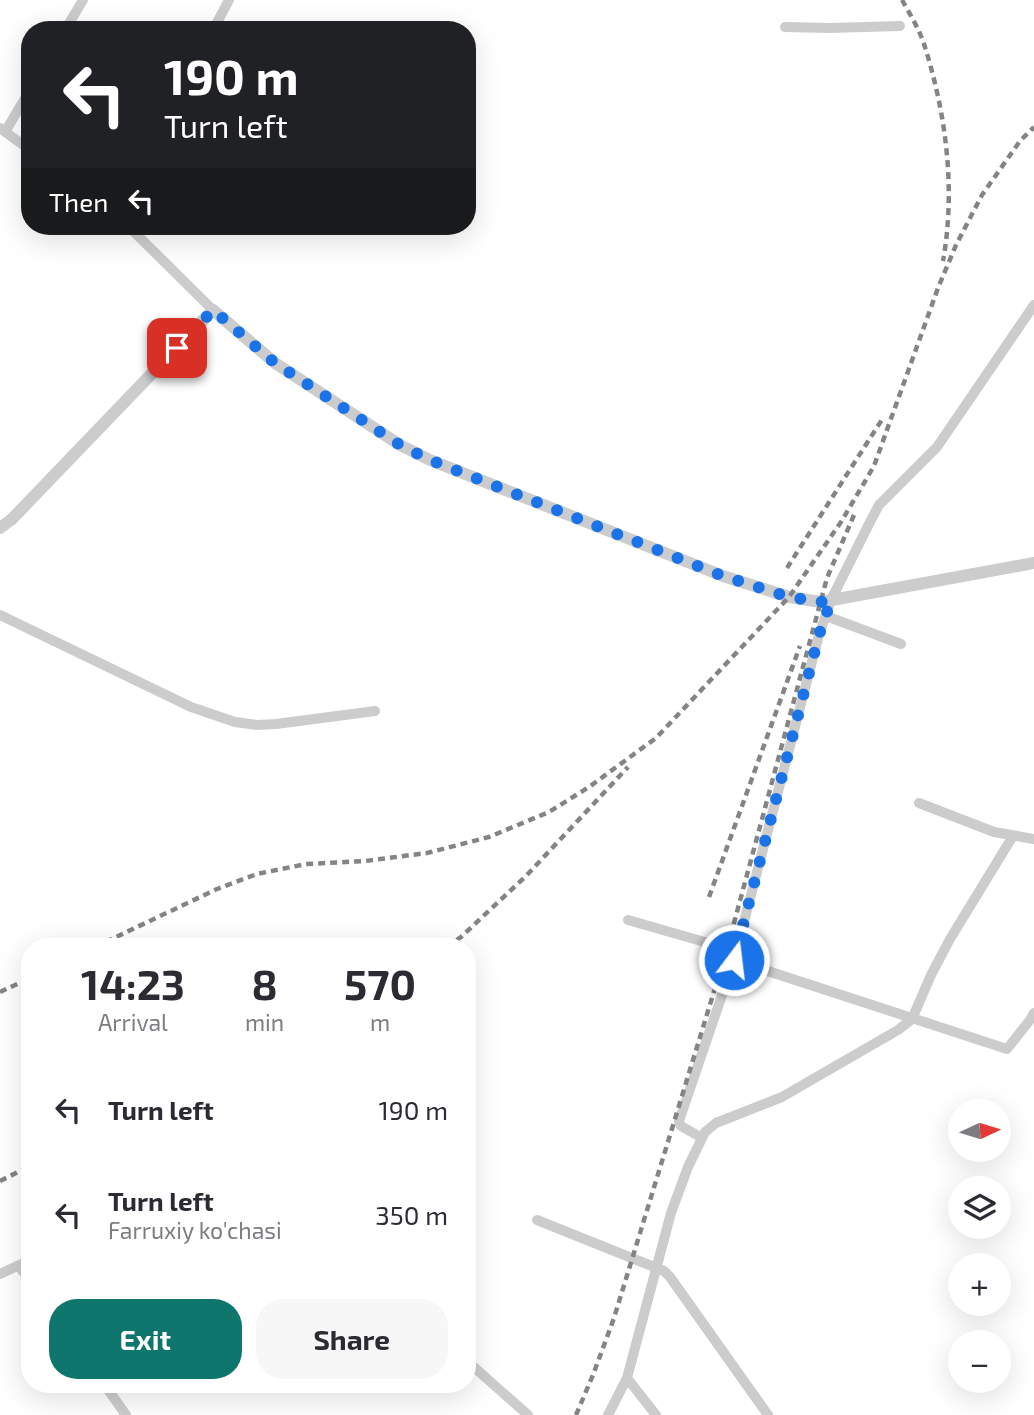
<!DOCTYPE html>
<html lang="en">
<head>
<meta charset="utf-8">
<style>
  body { margin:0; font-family:"Exo 2",sans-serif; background:#f7f7f7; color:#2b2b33; height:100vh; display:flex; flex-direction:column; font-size:26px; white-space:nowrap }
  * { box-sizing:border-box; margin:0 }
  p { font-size:23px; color:#7c7c81 }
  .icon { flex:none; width:38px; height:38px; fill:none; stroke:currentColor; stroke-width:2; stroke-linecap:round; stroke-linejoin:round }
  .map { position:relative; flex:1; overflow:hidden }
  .panel { position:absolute; left:21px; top:938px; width:455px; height:455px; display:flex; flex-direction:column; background:#fff; border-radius:28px; box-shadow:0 7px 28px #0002 }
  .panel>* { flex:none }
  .top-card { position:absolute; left:21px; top:21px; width:455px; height:214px; border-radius:28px; box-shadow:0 7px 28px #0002; background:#202124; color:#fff; overflow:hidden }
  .needle { width:46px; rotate:86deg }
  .buttons { position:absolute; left:948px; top:1099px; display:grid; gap:14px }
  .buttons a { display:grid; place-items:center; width:63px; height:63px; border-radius:50%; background:#fff; box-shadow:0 7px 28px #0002; font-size:35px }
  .pin { position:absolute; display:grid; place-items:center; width:60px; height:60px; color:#fff; margin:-30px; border-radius:14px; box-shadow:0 4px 10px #0006 }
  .me { position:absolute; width:77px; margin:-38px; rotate:15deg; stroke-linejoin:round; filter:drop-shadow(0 0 5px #0008) }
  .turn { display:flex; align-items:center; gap:24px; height:147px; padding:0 28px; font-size:32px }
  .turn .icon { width:91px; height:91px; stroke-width:2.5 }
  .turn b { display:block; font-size:49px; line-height:60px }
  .then { display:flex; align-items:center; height:66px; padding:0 28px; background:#0003; gap:14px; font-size:26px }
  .eta { display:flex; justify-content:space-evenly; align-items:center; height:119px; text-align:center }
  .eta b { font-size:42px; font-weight:700; line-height:49px }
  .action { display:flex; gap:14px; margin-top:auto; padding:14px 28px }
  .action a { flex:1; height:80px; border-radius:28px; background:#0f766e; color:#fff; font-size:28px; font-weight:700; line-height:80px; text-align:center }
  .action a+a { background:#f7f7f7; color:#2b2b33 }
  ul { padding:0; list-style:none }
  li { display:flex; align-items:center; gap:21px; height:105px; padding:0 28px }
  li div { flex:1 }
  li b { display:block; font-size:26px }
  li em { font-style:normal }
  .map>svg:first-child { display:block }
</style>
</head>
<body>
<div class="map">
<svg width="1034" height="1415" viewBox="0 0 1034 1415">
  <rect width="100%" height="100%" fill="#fff"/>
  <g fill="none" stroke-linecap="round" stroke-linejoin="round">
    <path stroke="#ccc" stroke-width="10" d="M785 27 830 28 900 26
      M65 30 83 0
      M213 30 229 0
      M0 128 30 150
      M5 132 30 90
      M128 226 213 310
      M1034 305 937 447 879 505 870 522 831 600 819 635 734 960 1007 1049 1030 1020 1034 1013
      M0 615 191 707 235 722 257 725 276 724 375 711
      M826 616 901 644
      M919 803 994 832 1034 839
      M628 920 736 951
      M702 1138 681 1126 679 1121 734 960
      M537 1220 664 1271 670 1277 768 1415
      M19 1266 30 1281
      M0 1274 30 1260
      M467 1361 528 1415
      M627 1378 656 1415
      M104 1384 126 1415
      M608 1415 627 1378 671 1213 688 1167 705 1132 716 1123 782 1097 898 1030 912 1019 931 975 950 939 1013 836"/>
    <path stroke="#ccc" stroke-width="12" d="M0 528 12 519 213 310 275 363 400 445 430 460 723 576 789 597 821 602 1034 563"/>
    <path stroke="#848484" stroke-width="4.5" stroke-dasharray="7 5" stroke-linecap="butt" d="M902 0C910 14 919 29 924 44 946 113 956 189 943 261
      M787 568 883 418
      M709 897 800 646
      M95 947 217 889 257 874 306 864 365 861 427 853 489 837 549 812 589 787 656 738 789 597 841 522 874 466 938 288 956 245 982 195 1020 141 1034 127
      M447 947 461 937 526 876 628 767
      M0 992 30 978
      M0 1181 30 1166
      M576 1415 593 1375 614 1318 727 949 827 578 854 515"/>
  </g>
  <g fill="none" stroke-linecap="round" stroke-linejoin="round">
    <path stroke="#1a73e8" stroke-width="12" stroke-dasharray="0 21.6" d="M177 348 213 310 275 363 400 445 430 460 723 576 789 597 821 602 831 600 819 635 734 960"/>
  </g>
</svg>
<div class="buttons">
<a><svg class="needle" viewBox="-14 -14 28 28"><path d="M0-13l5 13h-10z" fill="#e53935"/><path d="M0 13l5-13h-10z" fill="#7c7c81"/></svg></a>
<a><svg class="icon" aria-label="layers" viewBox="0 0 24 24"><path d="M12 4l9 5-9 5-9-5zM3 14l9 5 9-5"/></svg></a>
<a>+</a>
<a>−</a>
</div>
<div class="pin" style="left:177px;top:348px;background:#d93025"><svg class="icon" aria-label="arrive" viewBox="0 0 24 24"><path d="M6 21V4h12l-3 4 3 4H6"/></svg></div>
<svg class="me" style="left:734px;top:960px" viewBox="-20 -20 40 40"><circle r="17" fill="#1a73e8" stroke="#fff" stroke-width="3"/><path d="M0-11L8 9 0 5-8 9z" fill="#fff"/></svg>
<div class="top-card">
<div class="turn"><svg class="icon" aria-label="left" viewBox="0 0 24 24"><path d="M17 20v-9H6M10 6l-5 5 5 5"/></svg><div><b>190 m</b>Turn left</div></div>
<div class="then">Then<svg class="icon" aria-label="left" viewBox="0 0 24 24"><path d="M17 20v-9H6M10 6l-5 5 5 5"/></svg></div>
</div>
<section class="panel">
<div class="eta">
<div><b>14:23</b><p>Arrival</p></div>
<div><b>8</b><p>min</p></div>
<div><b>570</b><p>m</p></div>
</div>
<ul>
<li><svg class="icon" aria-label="left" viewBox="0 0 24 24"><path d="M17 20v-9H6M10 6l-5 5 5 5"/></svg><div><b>Turn left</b></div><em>190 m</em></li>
<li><svg class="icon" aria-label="left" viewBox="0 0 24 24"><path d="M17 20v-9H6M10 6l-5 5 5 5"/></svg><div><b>Turn left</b><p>Farruxiy ko'chasi</p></div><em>350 m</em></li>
</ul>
<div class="action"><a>Exit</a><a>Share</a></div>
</section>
</div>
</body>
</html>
